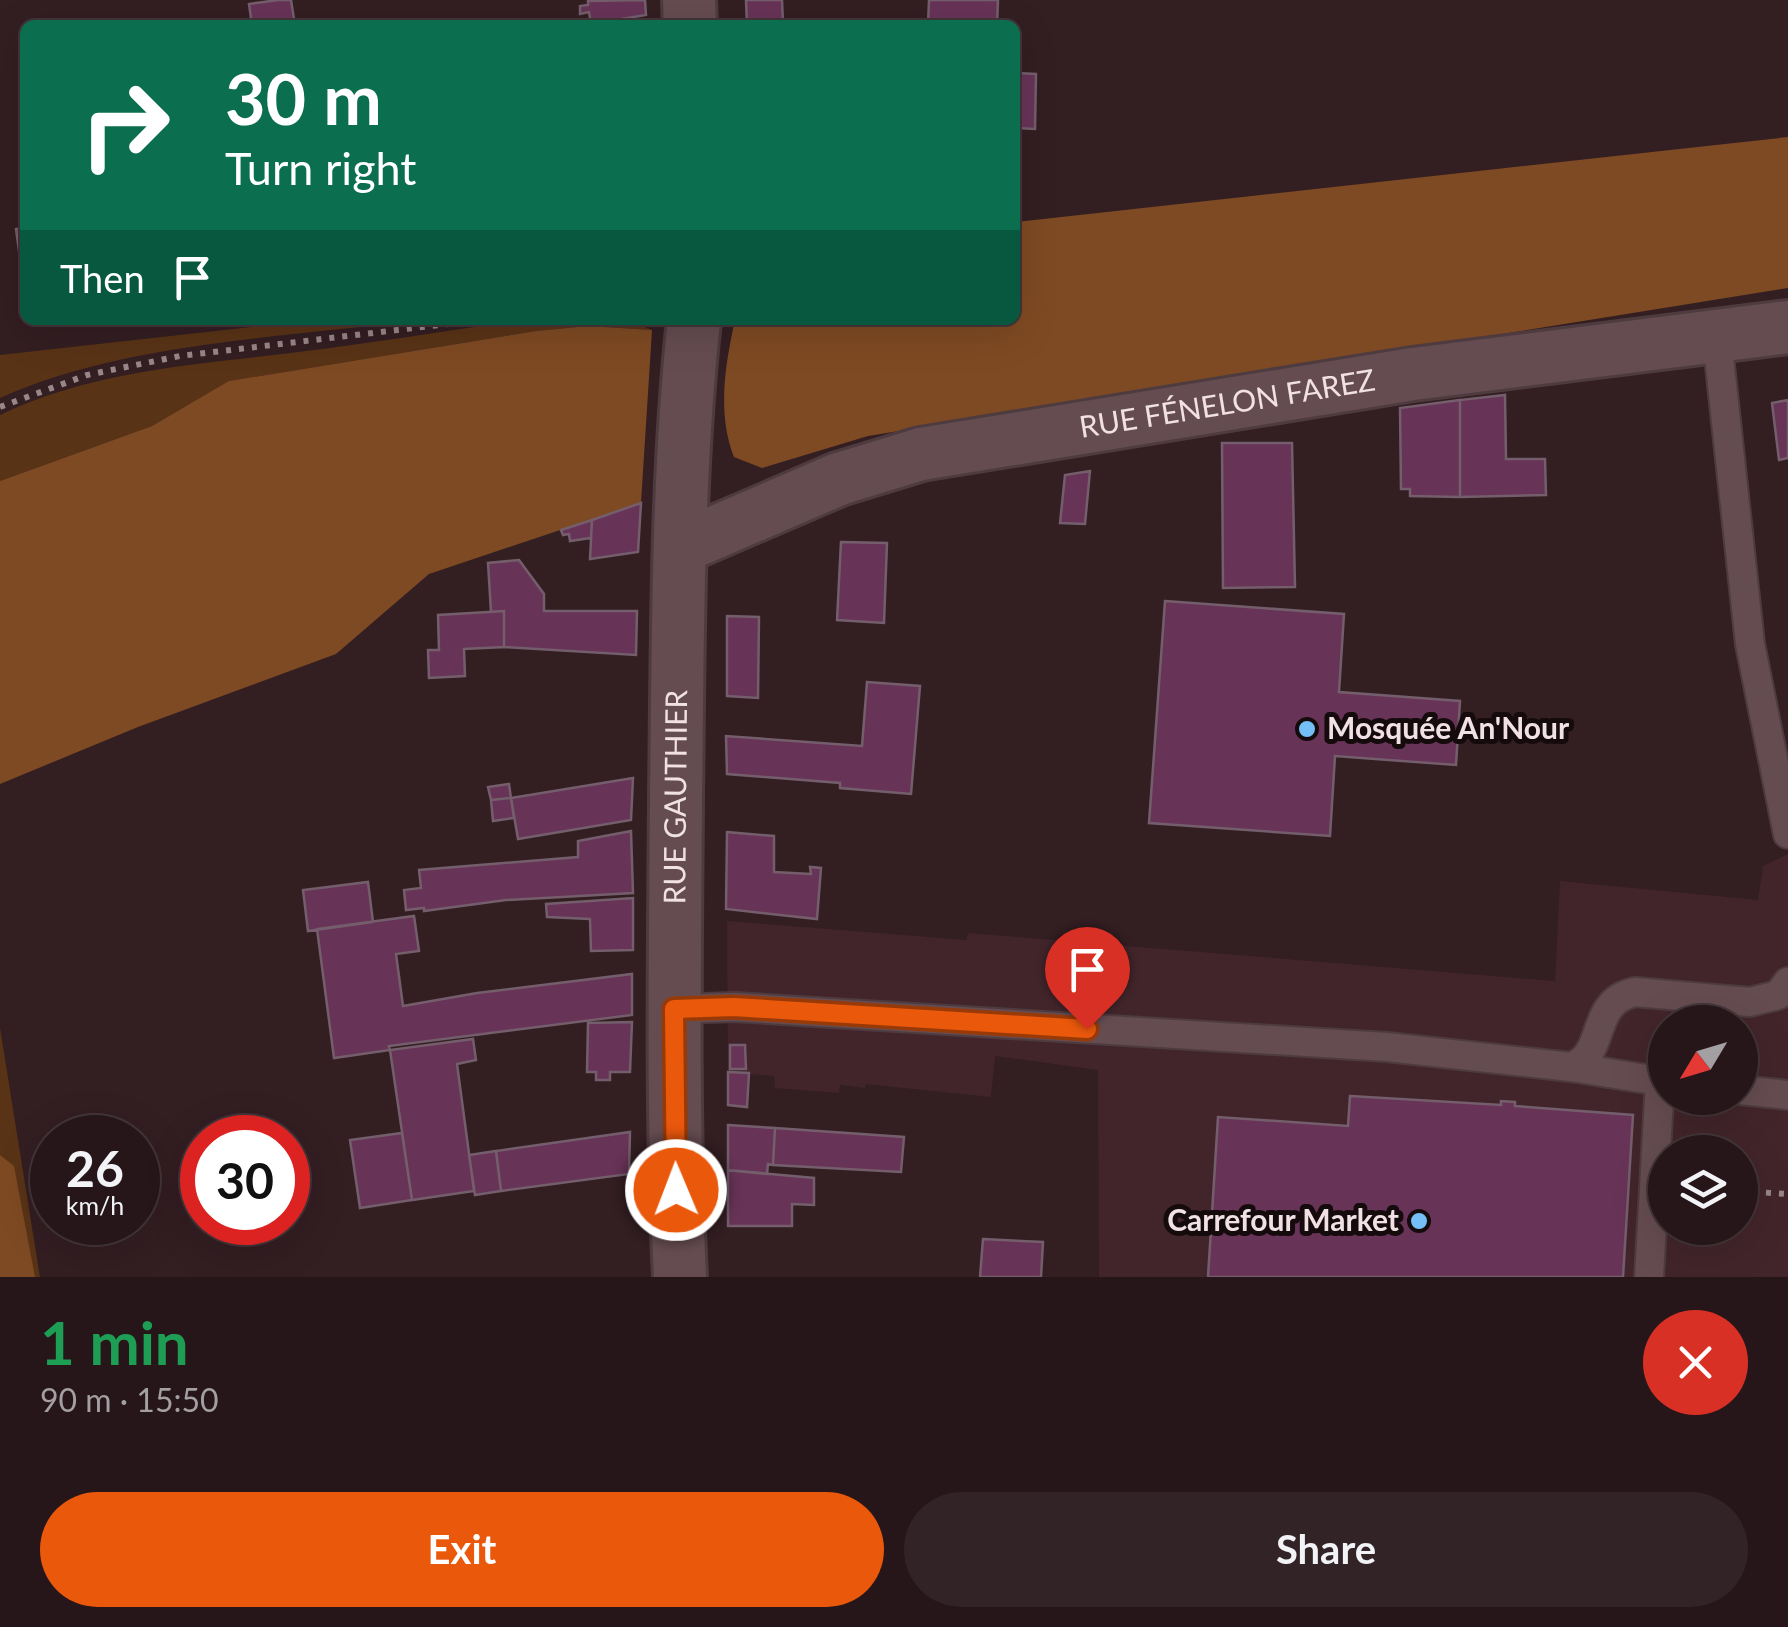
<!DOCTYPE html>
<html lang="en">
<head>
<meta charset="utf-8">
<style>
  body { margin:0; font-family:Lato,sans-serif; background:#322327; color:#f1f3f6; height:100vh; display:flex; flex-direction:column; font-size:38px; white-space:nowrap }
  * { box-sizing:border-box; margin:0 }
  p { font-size:32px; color:#a49fa2 }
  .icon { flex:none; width:55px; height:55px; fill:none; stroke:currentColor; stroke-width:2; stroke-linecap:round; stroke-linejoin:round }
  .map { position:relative; height:1277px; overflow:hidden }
  .panel { display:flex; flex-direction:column; background:#26161a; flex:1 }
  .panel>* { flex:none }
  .guide { position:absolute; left:20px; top:20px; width:1000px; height:305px; border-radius:15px; box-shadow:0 10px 40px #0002,0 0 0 2px #423539; background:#0b6e4f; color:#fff; overflow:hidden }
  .needle { width:65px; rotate:232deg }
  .tools { position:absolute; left:1648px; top:1005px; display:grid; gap:20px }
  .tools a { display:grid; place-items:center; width:110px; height:110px; border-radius:50%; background:#26161a; box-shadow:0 10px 40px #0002,0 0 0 2px #423539; font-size:50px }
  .speed { position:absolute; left:30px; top:1115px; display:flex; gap:20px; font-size:50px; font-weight:700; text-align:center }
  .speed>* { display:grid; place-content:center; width:130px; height:130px; border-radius:50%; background:#26161a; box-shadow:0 10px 40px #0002,0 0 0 2px #423539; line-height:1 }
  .speed small { font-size:25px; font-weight:400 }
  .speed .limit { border:15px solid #d22; background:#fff; color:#111 }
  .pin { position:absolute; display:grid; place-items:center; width:85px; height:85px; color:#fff; margin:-102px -42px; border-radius:50% 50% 50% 0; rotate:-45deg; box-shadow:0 0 10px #0007 }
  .pin .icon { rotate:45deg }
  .me { position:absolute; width:110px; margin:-55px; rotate:359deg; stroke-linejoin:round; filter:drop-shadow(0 0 8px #0008) }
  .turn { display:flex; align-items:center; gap:35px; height:210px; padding:0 40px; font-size:45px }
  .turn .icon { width:130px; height:130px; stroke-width:2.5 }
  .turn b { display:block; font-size:70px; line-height:85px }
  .then { display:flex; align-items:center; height:95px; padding:0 40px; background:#0003; gap:20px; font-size:38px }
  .round { display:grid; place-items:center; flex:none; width:105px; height:105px; border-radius:52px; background:#322327 }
  .summary { display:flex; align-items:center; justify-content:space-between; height:170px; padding:0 40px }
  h1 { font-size:60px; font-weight:700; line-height:75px; color:#1e9e55 }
  .action { display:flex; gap:20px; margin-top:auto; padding:20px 40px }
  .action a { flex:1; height:115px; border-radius:60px; background:#ea580c; color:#fff; font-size:40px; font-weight:700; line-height:115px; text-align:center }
  .action a+a { background:#322327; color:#f1f3f6 }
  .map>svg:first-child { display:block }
</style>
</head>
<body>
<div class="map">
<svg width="1788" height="1277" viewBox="0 0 1788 1277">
  <rect width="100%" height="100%" fill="#331e22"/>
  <path fill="#42252b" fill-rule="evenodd" d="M1788 854V1277H1099L1098 1070 995 1056 991 1097 866 1084 865 1088 840 1085 839 1093 775 1088 774 1076 728 1072 727 921 966 940 968 933 1555 981 1560 881 1758 900 1763 866ZM1665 1022H1740V1098H1665ZM1665 1152H1740V1228H1665Z"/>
  <path fill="#593316" d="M314 320H418C283 338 124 342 0 398V355Z
    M525 320H629L652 330 588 326 536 331 230 381 152 426 0 481V415C94 370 196 365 298 352 374 343 450 330 525 320Z
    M0 1028 38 1265 40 1277H0Z"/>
  <path fill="#7e4a23" d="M1788 137V288L868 436 762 468 734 457C717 414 725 365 735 320H1015V222Z
    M588 326 652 330 641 503 429 574 336 654 138 727 0 784V481L152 426 229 381 536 331Z
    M0 1155 14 1166 35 1277H0Z"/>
  <path fill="#673357" stroke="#745e6c" stroke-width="2.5" d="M278 0H291L295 25H252L249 4Z
    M645 0 646 15 591 24 589 12 580 14V6L588 5V1Z
    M746 0H782L783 23 747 25Z
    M929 0H998L997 25H928Z
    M1015 73 1036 74 1035 129 1015 128Z
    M25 228V265H21L16 229Z
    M1505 395 1506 459H1545L1546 495 1460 497V400Z
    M1460 400V497L1410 496V489H1401L1400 408Z
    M1788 400V458L1779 460 1772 403Z
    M1222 443H1292L1295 587 1223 588Z
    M1090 471 1085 524 1060 523 1065 475Z
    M641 503 638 552 590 559 592 520Z
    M592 520 591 538 570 541 569 534 563 535 561 530Z
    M841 542 887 543 884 623 837 620Z
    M519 560 544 594V611H637L636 655 504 647V611L491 612 488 563Z
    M1165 601 1344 614 1339 692 1460 701 1456 765 1335 756 1330 836 1149 823Z
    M504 611V647L464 649 465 676 429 678 428 650H439L438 615Z
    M727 616 759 617 758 698 727 696Z
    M867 682 920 686 911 794 840 788V783L727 774 726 736 862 746Z
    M633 778 631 820 518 839 511 798Z
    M509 784 511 798 491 800 488 787Z
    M511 798 514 818 493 821 491 800Z
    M631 831 633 893 506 900 424 911V908L406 910 404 890 421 888 419 870 578 857V841Z
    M727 832 774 836V872L811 874 810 867 821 868 817 919 726 909Z
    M368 882 373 922 308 931 303 890Z
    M633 898V950L591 951 590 919 547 917 546 904Z
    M414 916 419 951 396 954 403 1006 477 993 632 974V1015L389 1046 390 1050 334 1058 317 929Z
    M632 1022 630 1072H610V1080H596V1072H587L588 1023Z
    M473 1039 476 1060 457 1064 474 1191 412 1200 390 1050Z
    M730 1045H745L746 1069H730Z
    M728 1072 749 1073 747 1107 728 1105Z
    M1350 1096 1501 1105V1101L1515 1102V1106L1633 1115 1623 1277H1208L1218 1117 1348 1126Z
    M728 1125 775 1128 773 1165 768 1164 767 1174 728 1170Z
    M775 1128 904 1137 901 1172 773 1165Z
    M630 1132 629 1174 501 1191 496 1151Z
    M402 1133 412 1200 360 1208 350 1140Z
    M496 1151 501 1191 475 1195 469 1155Z
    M728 1170 814 1178V1205L792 1204V1226H728Z
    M983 1239 1043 1242 1041 1277H980Z"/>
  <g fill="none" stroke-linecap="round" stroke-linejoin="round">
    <g stroke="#4e3b40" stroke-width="32">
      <path id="lane" d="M1717 338 1750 644 1788 834
        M675 1009 734 1007 1387 1047 1571 1067 1665 1082
        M1571 1067C1608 1054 1588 1002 1635 992L1750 1002 1778 995 1788 982
        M1740 1090 1788 1095
        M1649 1277 1660 1081"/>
    </g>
    <g stroke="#4e3b40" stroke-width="58">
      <g id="street">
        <path d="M689 0 690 25"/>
        <path id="s1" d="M681 547 839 479 921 454 1413 374 1788 327"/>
        <path id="s2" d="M680 1277C672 1118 675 958 676 798 678 639 677 478 694 320"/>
      </g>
    </g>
    <path stroke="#988689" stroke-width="6" stroke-dasharray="5 8" stroke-linecap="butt" d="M0 407 87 375 180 356 481 320
      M1740 1191 1788 1194"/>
    <use href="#lane" stroke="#654c51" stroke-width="28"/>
    <use href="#street" stroke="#654c51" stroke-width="52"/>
  </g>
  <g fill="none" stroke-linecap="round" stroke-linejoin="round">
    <g stroke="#983908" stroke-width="25">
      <path id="route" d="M676 1190 674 1009 734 1007 1087 1029"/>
    </g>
    <use href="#route" stroke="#ea580c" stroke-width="18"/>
  </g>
  <g fill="#74c0f6" stroke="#150b0d" stroke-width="4">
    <circle cx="1307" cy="729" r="10"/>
    <circle cx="1419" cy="1221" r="10"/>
  </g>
  <g text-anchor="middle" stroke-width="10" stroke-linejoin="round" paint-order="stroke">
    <g font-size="30" fill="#f1e1e4" stroke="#150b0d">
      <text dy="10" stroke="none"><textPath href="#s1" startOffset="568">RUE FÉNELON FAREZ</textPath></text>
      <text dy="10" stroke="none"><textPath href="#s2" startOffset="480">RUE GAUTHIER</textPath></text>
    </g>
    <g font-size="30" font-weight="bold" fill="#f1e1e4" stroke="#150b0d" text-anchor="start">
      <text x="1327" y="739">Mosquée An'Nour</text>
      <text x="1399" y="1231" text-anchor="end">Carrefour Market</text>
    </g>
  </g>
</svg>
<div class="tools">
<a><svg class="needle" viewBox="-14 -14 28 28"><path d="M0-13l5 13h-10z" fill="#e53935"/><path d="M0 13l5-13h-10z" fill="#a49fa2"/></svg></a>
<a><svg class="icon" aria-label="layers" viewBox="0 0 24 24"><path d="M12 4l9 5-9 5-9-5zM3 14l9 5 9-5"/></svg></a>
</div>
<div class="speed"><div>26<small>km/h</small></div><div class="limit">30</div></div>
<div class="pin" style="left:1087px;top:1029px;background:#d93025"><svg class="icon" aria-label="arrive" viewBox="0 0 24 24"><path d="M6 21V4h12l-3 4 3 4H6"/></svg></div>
<svg class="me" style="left:676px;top:1190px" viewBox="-20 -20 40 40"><circle r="17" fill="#ea580c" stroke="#fff" stroke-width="3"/><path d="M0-11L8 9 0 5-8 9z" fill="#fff"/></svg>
<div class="guide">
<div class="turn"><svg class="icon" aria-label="right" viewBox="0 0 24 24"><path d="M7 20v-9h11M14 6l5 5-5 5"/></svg><div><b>30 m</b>Turn right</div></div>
<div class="then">Then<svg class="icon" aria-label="arrive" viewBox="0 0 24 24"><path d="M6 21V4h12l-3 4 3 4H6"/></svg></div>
</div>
</div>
<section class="panel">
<div class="summary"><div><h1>1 min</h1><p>90 m · 15:50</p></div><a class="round" style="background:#d93025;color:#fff"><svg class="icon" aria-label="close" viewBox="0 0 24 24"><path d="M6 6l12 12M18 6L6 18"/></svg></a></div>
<div class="action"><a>Exit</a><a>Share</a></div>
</section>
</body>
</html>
